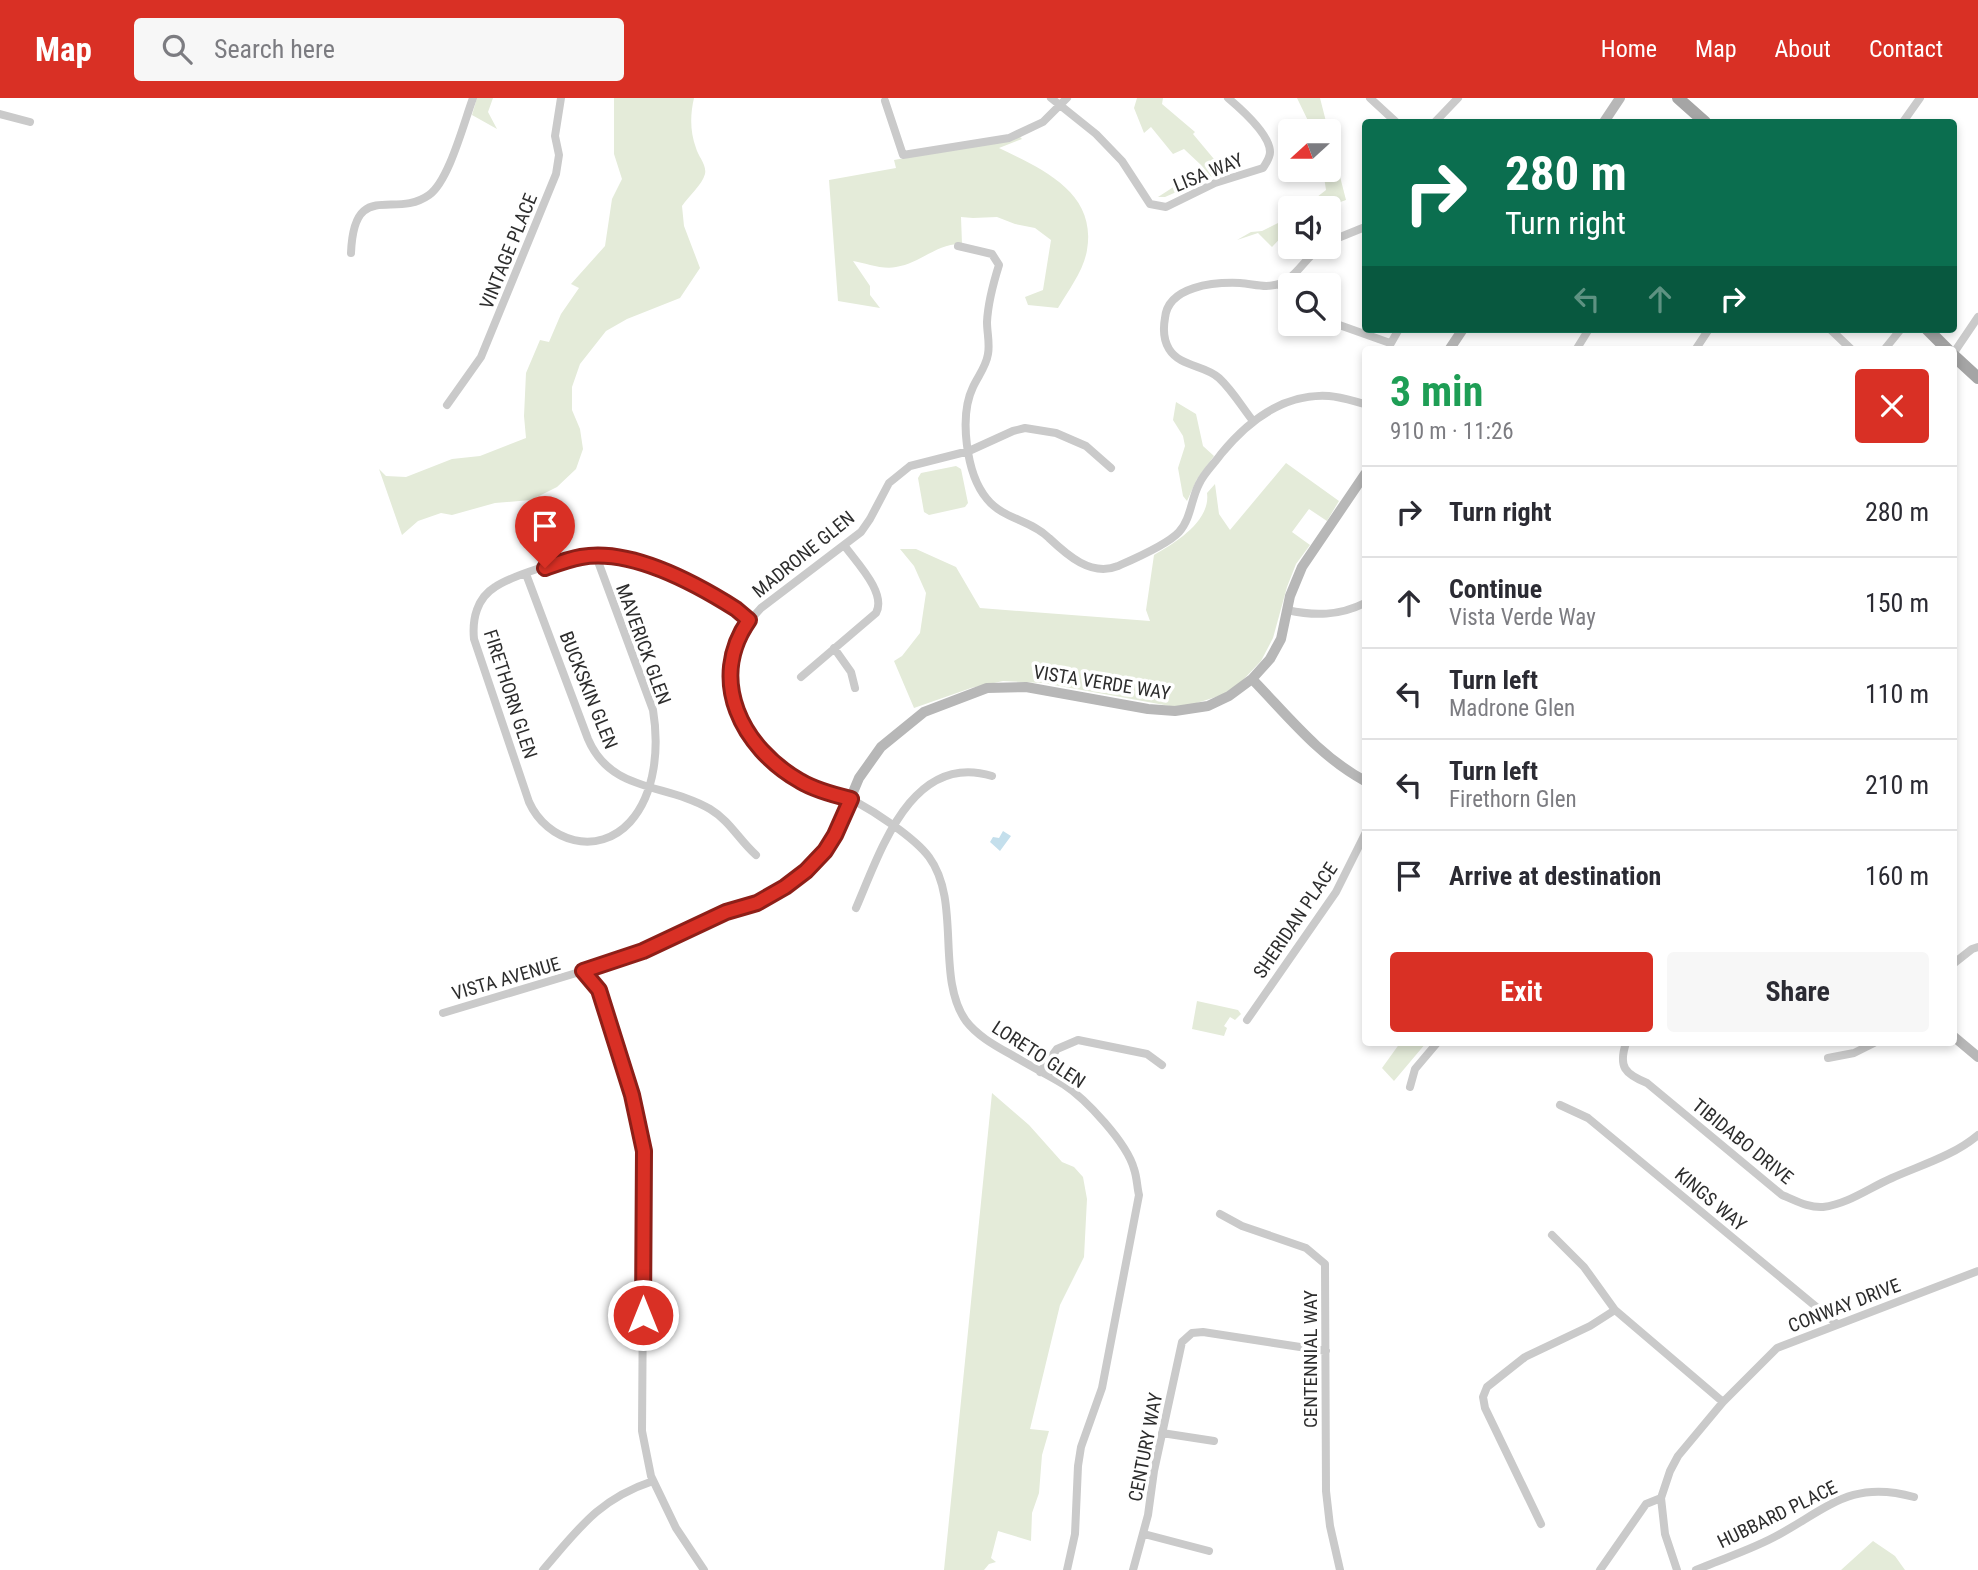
<!DOCTYPE html>
<html lang="en">
<head>
<meta charset="utf-8">
<style>
  body { margin:0; font-family:"Roboto Condensed",sans-serif; background:#f7f7f7; color:#2b2b33; height:100vh; display:flex; flex-direction:column; font-size:26px; white-space:nowrap }
  * { box-sizing:border-box; margin:0 }
  p { font-size:23px; color:#7c7c81 }
  .icon { flex:none; width:38px; height:38px; fill:none; stroke:currentColor; stroke-width:2; stroke-linecap:round; stroke-linejoin:round }
  .map { position:relative; flex:1; overflow:hidden }
  .drawer { position:absolute; left:1362px; top:248px; width:595px; height:700px; display:flex; flex-direction:column; background:#fff; border-radius:7px; box-shadow:0 4px 10px #0003 }
  .drawer>* { flex:none }
  .banner { position:absolute; left:1362px; top:21px; width:595px; height:214px; border-radius:7px; box-shadow:0 4px 10px #0003; background:#0b6e4f; color:#fff; overflow:hidden }
  .needle { width:46px; rotate:249deg }
  .controls { position:absolute; left:1278px; top:21px; display:grid; gap:14px }
  .controls a { display:grid; place-items:center; width:63px; height:63px; border-radius:7px; background:#fff; box-shadow:0 4px 10px #0003; font-size:35px }
  .pin { position:absolute; display:grid; place-items:center; width:60px; height:60px; color:#fff; margin:-72px -30px; border-radius:50% 50% 50% 0; rotate:-45deg; box-shadow:0 0 7px #0007 }
  .pin .icon { rotate:45deg }
  .me { position:absolute; width:77px; margin:-38px; rotate:0deg; stroke-linejoin:round; filter:drop-shadow(0 0 5px #0008) }
  .turn { display:flex; align-items:center; gap:24px; height:147px; padding:0 28px; font-size:32px }
  .turn .icon { width:91px; height:91px; stroke-width:2.5 }
  .turn b { display:block; font-size:49px; line-height:60px }
  .lanes { display:flex; align-items:center; height:66px; padding:0 28px; background:#0003; justify-content:center; gap:35px; direction:ltr }
  .lanes .off { opacity:.35 }
  .round { display:grid; place-items:center; flex:none; width:74px; height:74px; border-radius:7px; background:#f7f7f7 }
  .headline { display:flex; align-items:center; justify-content:space-between; height:119px; padding:0 28px }
  h1 { font-size:42px; font-weight:700; line-height:52px; color:#1e9e55 }
  .button { display:flex; gap:14px; margin-top:auto; padding:14px 28px }
  .button a { flex:1; height:80px; border-radius:7px; background:#d93025; color:#fff; font-size:28px; font-weight:700; line-height:80px; text-align:center }
  .button a+a { background:#f7f7f7; color:#2b2b33 }
  ul { padding:0; list-style:none }
  li { display:flex; align-items:center; gap:21px; height:91px; padding:0 28px; border-top:2px solid #e1e1e2 }
  li div { flex:1 }
  li b { display:block; font-size:26px }
  li em { font-style:normal }
  header { display:flex; align-items:center; gap:42px; box-sizing:border-box; height:98px; padding:0 35px; background:#d93025; color:#fff }
  header strong { font-size:33px }
  nav { display:flex; gap:38px; margin-inline-start:auto; font-size:24px }
  .search { width:490px; height:63px; background:#f7f7f7; display:flex; align-items:center; gap:18px; box-sizing:border-box; padding:0 24px; border-radius:7px; color:#7c7c81; font-size:26px }
  .map>svg:first-child { display:block }
</style>
</head>
<body>
<header>
<strong>Map</strong>
<div class="search"><svg class="icon" aria-label="search" viewBox="0 0 24 24"><circle cx="10" cy="10" r="6"/><path d="M15 15l6 6"/></svg>Search here</div>
<nav><a>Home</a><a>Map</a><a>About</a><a>Contact</a></nav>
</header>
<div class="map">
<svg width="1978" height="1472" viewBox="0 0 1978 1472">
  <rect width="100%" height="100%" fill="#fff"/>
  <path fill="#e4ebd9" d="M477 0H493L488 14 497 31 472 17Z
    M614 0H694C690 17 690 34 696 50 698 58 707 67 705 76 702 87 688 99 682 108L684 128 700 170 680 200 627 221 606 233 580 266 572 289V312L580 331 583 351 576 371 557 389 531 402 495 405 452 417 441 415 418 423 402 437 379 371 386 378 406 379 452 361 480 358 526 340 524 318 526 275 540 242 549 244 561 216 579 190 571 186 605 148 612 101 622 81 614 56Z
    M1137 0H1163L1162 6 1195 34 1193 36 1224 73 1165 99H1158C1174 89 1188 79 1201 67L1184 51 1173 56 1151 29 1144 35 1134 10Z
    M1297 0H1320L1346 102 1324 110H1303L1326 92 1323 72H1328V33H1313Z
    M1020 39 1022 41 999 50C1042 71 1097 94 1087 152 1084 172 1068 193 1058 210L1028 207 1025 199 1043 192 1051 142 1035 130 1015 126 997 119 973 120 961 119 962 146C937 145 921 165 896 169 883 172 865 165 853 163L870 188V197L880 210 838 203 829 82 896 70 894 62Z
    M1290 119V130L1272 149 1258 135 1237 142 1251 134 1262 133Z
    M1176 304 1196 316 1203 348 1214 358 1197 381 1187 403 1183 398 1178 370 1185 348 1183 338 1173 322Z
    M1286 365 1339 403 1327 423 1309 411 1292 434 1310 447 1296 466 1287 489 1273 540 1261 563 1242 583 1222 597 1181 610 1043 585 1003 583 971 590 914 610 894 563 902 558 920 535 926 495 914 468 900 451H916L956 469 980 510 1150 523 1146 512 1154 457C1175 445 1211 423 1207 395L1215 386 1219 416 1230 432Z
    M956 368 961 371 968 405 965 409 929 417 924 414 918 380 921 375Z
    M1197 903 1238 912 1241 916 1235 922 1230 919 1224 928 1227 930 1224 938 1192 931Z
    M1400 945H1426L1394 983 1382 970Z
    M992 995 1029 1027 1062 1064 1074 1069 1083 1079 1087 1101 1084 1159 1060 1207 1030 1331 1049 1333 1042 1357 1039 1395 1032 1415 1031 1443 998 1433 991 1460 996 1464 989 1466 984 1472H944Z
    M1873 1443 1895 1458 1905 1472H1841Z"/>
  <path fill="#c4dfec" d="M1003 733 1011 738 1000 753 990 744 993 739 999 740Z"/>
  <g fill="none" stroke-linecap="round" stroke-linejoin="round">
    <path stroke="#cacaca" stroke-width="8" d="M1051 0 1096 36 1122 63 1150 106 1166 109 1215 85 1263 70C1266 65 1270 60 1270 54 1270 37 1241 11 1228 0
      M1370 0 1396 24
      M885 3 903 57 1009 40 1043 24 1067 0
      M0 16 30 24
      M1435 24 1458 0
      M1903 24 1920 0
      M1328 144 1365 129
      M958 148 992 156 999 167C993 186 988 204 987 224 987 235 990 245 988 256 986 269 978 278 973 289 959 318 966 376 987 401 1003 421 1031 422 1049 440 1067 457 1091 479 1118 468 1134 461 1167 447 1179 434 1191 421 1191 401 1199 386 1204 375 1214 366 1221 356 1248 323 1283 295 1329 298 1341 299 1353 303 1365 306
      M351 155C354 80 394 122 429 97 449 83 464 24 473 0
      M1280 186 1290 208
      M1328 223 1390 245
      M1830 231 1852 252
      M1387 252 1399 231
      M1576 252 1589 231
      M1695 252 1709 231
      M1884 252 1901 231
      M1953 256 1978 219
      M447 307 481 259 556 76 559 57 555 38 561 0
      M1253 323C1242 309 1232 292 1219 280 1205 267 1180 269 1169 251 1163 241 1163 231 1165 220 1168 188 1214 184 1240 185 1255 186 1266 191 1282 185 1295 180 1307 158 1321 149
      M596 458 653 612C659 648 656 695 630 724 598 759 547 744 529 704L474 541C472 521 477 500 495 489 511 478 562 462 582 459 595 457 612 457 625 459 660 467 722 498 749 522
      M526 476 588 641C611 695 666 685 710 711 730 723 739 742 756 757
      M1287 512C1314 518 1339 518 1365 505
      M834 550 851 574 855 590
      M801 579 876 515C887 495 856 464 844 447
      M856 810C880 755 911 653 992 678
      M1953 866 1972 851 1978 849
      M583 873 643 853 726 814 757 805
      M443 915 583 873 599 892 632 997 644 1053 642 1333 651 1378 676 1430 704 1472
      M1247 922 1336 794 1365 736
      M1626 945C1618 969 1625 976 1647 985L1782 1097C1795 1102 1808 1110 1823 1109 1848 1106 1869 1090 1892 1080 1921 1067 1953 1058 1978 1037
      M1828 960 1854 955 1874 945
      M1040 974 1057 951 1078 942 1147 956 1162 967
      M1410 989 1415 971 1437 945
      M1560 1007 1588 1020 1837 1226
      M1220 1116 1242 1128 1306 1150 1325 1166 1326 1393 1330 1428 1340 1472
      M1552 1137 1584 1169 1615 1212 1723 1304
      M1162 1335 1214 1343
      M1541 1426 1485 1310 1483 1299 1487 1289 1525 1259 1590 1228 1615 1212
      M1144 1436 1209 1453
      M543 1472C579 1430 599 1401 653 1383
      M1067 1472 1075 1436 1078 1368 1081 1349 1102 1290 1139 1097C1137 1089 1137 1079 1134 1071 1127 1045 1086 1001 1063 986 1048 977 1032 969 1017 960 1000 950 979 940 966 923 935 879 962 804 929 759 914 739 875 714 853 702 837 694 818 693 803 685 766 666 729 623 731 581 732 549 739 533 761 510L861 434 870 421 889 385 910 368 969 353 1013 333 1025 330 1056 335 1086 348 1111 370
      M1133 1472 1148 1417 1154 1373 1182 1244 1192 1235 1203 1234 1326 1253
      M1600 1472 1646 1406 1661 1400
      M1677 1472 1665 1436 1661 1400 1670 1373 1678 1358 1723 1304 1777 1250 1978 1173
      M1696 1472C1724 1460 1754 1451 1780 1436 1830 1408 1853 1382 1914 1399"/>
    <path stroke="#b7b7b7" stroke-width="10" d="M1604 24 1620 0
      M1449 252 1463 231
      M1252 581C1288 618 1319 658 1365 683
      M757 805 806 773 825 753 835 737 859 680 881 649 924 614 987 590 1026 589 1148 611 1175 613 1208 608 1229 598 1252 581 1270 561 1281 541 1290 498 1302 469 1365 376
      M1953 938 1978 959"/>
    <path stroke="#a5a5a5" stroke-width="12" d="M1678 0 1705 24
      M1927 231 1948 252
      M1953 257 1978 280"/>
  </g>
  <g fill="none" stroke-linecap="round" stroke-linejoin="round">
    <g stroke="#8d1f18" stroke-width="18">
      <path id="route" d="M545 470C556 466 569 461 581 459 631 450 695 485 736 511L749 522C707 582 742 650 800 683 815 692 834 697 851 701L835 737 825 753 806 773 785 789 757 805 726 814 643 853 583 873 599 892 632 997 644 1053 643 1217"/>
    </g>
    <use href="#route" stroke="#d93025" stroke-width="12"/>
  </g>
  <g text-anchor="middle" stroke-width="7" stroke-linejoin="round" paint-order="stroke">
    <g font-size="19" fill="#2d2d2d" stroke="#fff">
      <text transform="translate(1208 74) rotate(-22)" y="7">LISA WAY</text>
      <text transform="translate(508 153) rotate(-68)" y="7">VINTAGE PLACE</text>
      <text transform="translate(803 456) rotate(-39)" y="7">MADRONE GLEN</text>
      <text transform="translate(644 546) rotate(70)" y="7">MAVERICK GLEN</text>
      <text transform="translate(1102 584) rotate(9)" y="7">VISTA VERDE WAY</text>
      <text transform="translate(589 592) rotate(68)" y="7">BUCKSKIN GLEN</text>
      <text transform="translate(511 596) rotate(72)" y="7">FIRETHORN GLEN</text>
      <text transform="translate(1295 822) rotate(-56)" y="7">SHERIDAN PLACE</text>
      <text transform="translate(506 880) rotate(-16)" y="7">VISTA AVENUE</text>
      <text transform="translate(1039 956) rotate(33)" y="7">LORETO GLEN</text>
      <text transform="translate(1743 1043) rotate(39)" y="7">TIBIDABO DRIVE</text>
      <text transform="translate(1711 1101) rotate(40)" y="7">KINGS WAY</text>
      <text transform="translate(1844 1207) rotate(-21)" y="7">CONWAY DRIVE</text>
      <text transform="translate(1310 1261) rotate(-90)" y="7">CENTENNIAL WAY</text>
      <text transform="translate(1145 1349) rotate(-79)" y="7">CENTURY WAY</text>
      <text transform="translate(1777 1416) rotate(-26)" y="7">HUBBARD PLACE</text>
    </g>
  </g>
</svg>
<div class="controls">
<a><svg class="needle" viewBox="-14 -14 28 28"><path d="M0-13l5 13h-10z" fill="#e53935"/><path d="M0 13l5-13h-10z" fill="#7c7c81"/></svg></a>
<a><svg class="icon" aria-label="sound" viewBox="0 0 24 24"><path d="M4 9h4l5-4v14l-5-4H4zM17 9q2 3 0 6"/></svg></a>
<a><svg class="icon" aria-label="search" viewBox="0 0 24 24"><circle cx="10" cy="10" r="6"/><path d="M15 15l6 6"/></svg></a>
</div>
<div class="pin" style="left:545px;top:470px;background:#d93025"><svg class="icon" aria-label="arrive" viewBox="0 0 24 24"><path d="M6 21V4h12l-3 4 3 4H6"/></svg></div>
<svg class="me" style="left:643px;top:1217px" viewBox="-20 -20 40 40"><circle r="17" fill="#d93025" stroke="#fff" stroke-width="3"/><path d="M0-11L8 9 0 5-8 9z" fill="#fff"/></svg>
<div class="banner">
<div class="turn"><svg class="icon" aria-label="right" viewBox="0 0 24 24"><path d="M7 20v-9h11M14 6l5 5-5 5"/></svg><div><b>280 m</b>Turn right</div></div>
<div class="lanes"><svg class="icon off" aria-label="left" viewBox="0 0 24 24"><path d="M17 20v-9H6M10 6l-5 5 5 5"/></svg><svg class="icon off" aria-label="ahead" viewBox="0 0 24 24"><path d="M12 20V5M6 11l6-6 6 6"/></svg><svg class="icon" aria-label="right" viewBox="0 0 24 24"><path d="M7 20v-9h11M14 6l5 5-5 5"/></svg></div>
</div>
<section class="drawer">
<div class="headline"><div><h1>3 min</h1><p>910 m · 11:26</p></div><a class="round" style="background:#d93025;color:#fff"><svg class="icon" aria-label="close" viewBox="0 0 24 24"><path d="M6 6l12 12M18 6L6 18"/></svg></a></div>
<ul>
<li><svg class="icon" aria-label="right" viewBox="0 0 24 24"><path d="M7 20v-9h11M14 6l5 5-5 5"/></svg><div><b>Turn right</b></div><em>280 m</em></li>
<li><svg class="icon" aria-label="ahead" viewBox="0 0 24 24"><path d="M12 20V5M6 11l6-6 6 6"/></svg><div><b>Continue</b><p>Vista Verde Way</p></div><em>150 m</em></li>
<li><svg class="icon" aria-label="left" viewBox="0 0 24 24"><path d="M17 20v-9H6M10 6l-5 5 5 5"/></svg><div><b>Turn left</b><p>Madrone Glen</p></div><em>110 m</em></li>
<li><svg class="icon" aria-label="left" viewBox="0 0 24 24"><path d="M17 20v-9H6M10 6l-5 5 5 5"/></svg><div><b>Turn left</b><p>Firethorn Glen</p></div><em>210 m</em></li>
<li><svg class="icon" aria-label="arrive" viewBox="0 0 24 24"><path d="M6 21V4h12l-3 4 3 4H6"/></svg><div><b>Arrive at destination</b></div><em>160 m</em></li>
</ul>
<div class="button"><a>Exit</a><a>Share</a></div>
</section>
</div>
</body>
</html>
